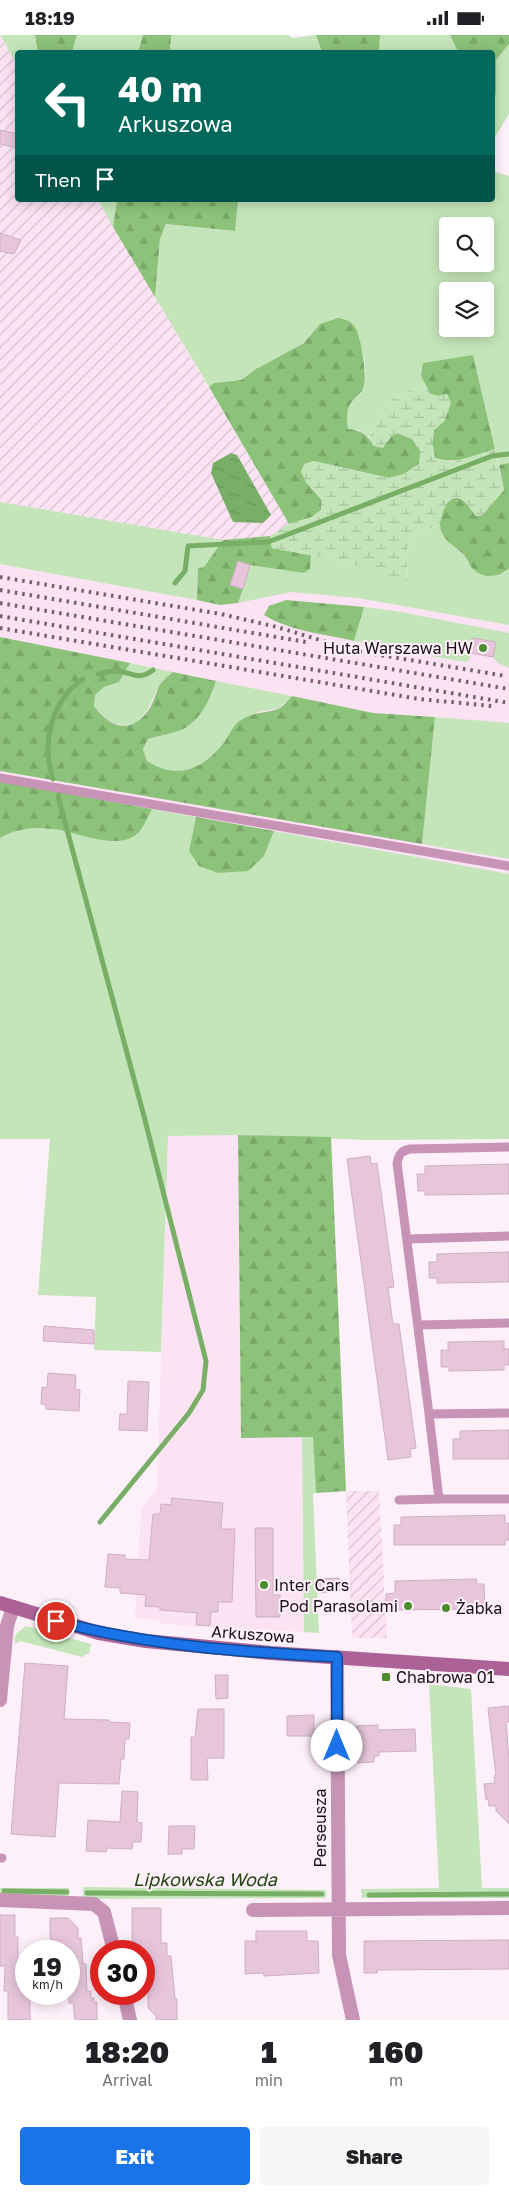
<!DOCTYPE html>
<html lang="en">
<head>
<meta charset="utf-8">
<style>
  body { margin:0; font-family:"Golos Text",sans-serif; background:#f6f6f6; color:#202124; height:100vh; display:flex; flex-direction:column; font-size:19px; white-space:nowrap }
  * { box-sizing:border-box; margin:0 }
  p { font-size:16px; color:#757577 }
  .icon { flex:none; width:28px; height:28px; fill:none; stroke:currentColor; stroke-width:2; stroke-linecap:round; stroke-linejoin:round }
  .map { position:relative; height:1985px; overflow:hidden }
  .side { display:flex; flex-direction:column; background:#fff; flex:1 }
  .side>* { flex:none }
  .top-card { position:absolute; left:15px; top:15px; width:480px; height:152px; border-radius:5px; box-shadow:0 2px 12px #0003; background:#00695c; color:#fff; overflow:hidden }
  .buttons { position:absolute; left:439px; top:182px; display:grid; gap:10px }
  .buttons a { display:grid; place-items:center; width:55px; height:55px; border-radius:5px; background:#fff; box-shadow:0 2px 12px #0003; font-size:25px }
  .speed { position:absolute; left:15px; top:1905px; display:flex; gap:10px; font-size:25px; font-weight:700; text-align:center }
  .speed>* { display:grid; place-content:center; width:65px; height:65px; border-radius:50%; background:#fff; box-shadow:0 2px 12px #0003; line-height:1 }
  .speed small { font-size:12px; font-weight:400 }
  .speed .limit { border:8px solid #d22; background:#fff; color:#111 }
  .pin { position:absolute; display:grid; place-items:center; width:42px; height:42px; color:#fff; margin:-21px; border:2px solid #fff; border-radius:50%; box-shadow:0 1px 5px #0007 }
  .me { position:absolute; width:55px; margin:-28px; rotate:0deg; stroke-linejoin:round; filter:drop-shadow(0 0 4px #0008) }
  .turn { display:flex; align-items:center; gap:18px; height:105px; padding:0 20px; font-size:22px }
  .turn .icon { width:65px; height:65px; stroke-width:2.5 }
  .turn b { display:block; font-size:35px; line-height:42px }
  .then { display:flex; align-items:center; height:48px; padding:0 20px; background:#0003; gap:10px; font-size:19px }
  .eta { display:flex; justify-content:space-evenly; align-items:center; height:85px; text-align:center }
  .eta b { font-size:30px; font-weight:800; line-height:35px }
  .cta { display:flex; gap:10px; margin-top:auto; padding:10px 20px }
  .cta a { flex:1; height:58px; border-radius:5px; background:#1a73e8; color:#fff; font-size:20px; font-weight:800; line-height:58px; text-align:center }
  .cta a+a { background:#f6f6f6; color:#202124 }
  .status { display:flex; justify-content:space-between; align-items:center; height:35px; padding:0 25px; background:#fff; direction:ltr }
  .status svg { height:14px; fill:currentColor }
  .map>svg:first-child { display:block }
</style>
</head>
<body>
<div class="status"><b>18:19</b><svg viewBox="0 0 49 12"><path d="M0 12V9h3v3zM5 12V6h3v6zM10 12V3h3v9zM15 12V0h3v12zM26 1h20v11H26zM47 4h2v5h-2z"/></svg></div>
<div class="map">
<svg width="509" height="1985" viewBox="0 0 509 1985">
  <defs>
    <pattern id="industrial-furrows" width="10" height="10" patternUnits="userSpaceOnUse" patternTransform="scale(1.25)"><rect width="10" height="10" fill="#fbe3f3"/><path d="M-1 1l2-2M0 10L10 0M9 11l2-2" fill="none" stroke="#d7c2d0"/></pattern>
    <pattern id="forest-firs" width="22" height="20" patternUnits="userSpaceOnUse" patternTransform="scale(1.25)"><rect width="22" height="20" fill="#8dc27a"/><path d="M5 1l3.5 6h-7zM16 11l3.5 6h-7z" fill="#79a669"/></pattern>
    <pattern id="wetland-marsh" width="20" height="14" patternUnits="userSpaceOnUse" patternTransform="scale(1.25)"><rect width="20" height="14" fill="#c4e5b9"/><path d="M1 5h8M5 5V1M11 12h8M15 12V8" fill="none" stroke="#a8c39e"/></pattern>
    <pattern id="water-ripples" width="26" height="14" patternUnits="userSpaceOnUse" patternTransform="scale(1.25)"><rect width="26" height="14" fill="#79ae66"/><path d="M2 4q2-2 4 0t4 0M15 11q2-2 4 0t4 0" fill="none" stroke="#689458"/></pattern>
  </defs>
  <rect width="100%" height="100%" fill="#fef0f9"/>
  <path fill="#fbe3f3" d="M0 467 223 505 270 501 272 513 509 576V860L267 815 138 798 0 772Z
    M238 1100 241 1403 302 1402 304 1597 190 1591 159 1588V1585L135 1583 141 1475 157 1454 168 1101Z"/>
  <path fill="url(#industrial-furrows)" d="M0 1 17 30 18 165H98L289 489 270 501 223 505 0 467Z
    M346 1456H379L387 1603H352Z"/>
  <path fill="#c4e5b9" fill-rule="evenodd" d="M0 0H35L38 17 18 18 17 30Z
    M77 0H143L138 17 72 18Z
    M171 0H288L293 3 316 0 322 17 170 18Z
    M380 0H450L458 17 379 18Z
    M509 9V79L493 105 496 25Z
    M493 136 509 141V428L499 430 473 320 421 341 425 349 392 364 385 373 369 402 359 395H348C347 387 346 374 351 368 354 363 360 362 362 357 370 338 362 310 354 292L314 296 304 308 256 334 241 345 214 348 209 352 155 262 160 204 166 189 234 196 238 165H492ZM448 191H485V229H448ZM448 256H485V294H448Z
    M98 165H117L113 192Z
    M0 467 223 505 204 532 198 533 197 565 0 529Z
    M440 490C447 509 449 506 462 518 467 522 471 530 474 535L504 538 509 533V590L358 563 291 557 238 568 243 554 230 550 238 526 304 538 310 534 311 520 341 526 408 545 406 520 411 501Z
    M364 572 396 576 509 598V633L498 628 493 622 496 607 472 603 470 623 466 627 406 617 354 606Z
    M130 628 173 637C168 641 162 646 159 651 150 667 145 692 122 690 109 689 101 681 94 671L95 660 104 652 119 647Z
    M216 646 292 661 279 673 258 677 213 721 194 734 177 736 159 734 147 726 143 714 148 704 165 699 212 657Z
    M435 682 509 688V824L422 809Z
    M152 774 196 782 189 816 264 821 274 796 509 839V1104L369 1105 238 1100 168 1101 161 1317 94 1315 96 1262 38 1260 50 1104H0V803L10 797 28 793 54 794 108 805 138 798Z
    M302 1402H314L316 1458 313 1459 319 1598 304 1597Z
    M26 1591 91 1609 89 1619H85L84 1622 78 1621 20 1606 15 1609 14 1603 17 1598Z
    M429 1649 471 1654 482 1853H509V1863H362L361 1854 439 1853Z
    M83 1852 326 1855V1863L83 1864Z
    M0 1853H69V1863L0 1861Z"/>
  <path fill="url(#forest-firs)" d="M35 0H77L72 17 38 18Z
    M143 0H171L170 17H138Z
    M316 0H380L379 17H322Z
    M450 0H509V9L496 25V57L493 76 492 18 458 17Z
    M117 165H238L235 196 166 189 160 204 155 262 113 192Z
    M338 283C345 284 351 286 355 292 361 303 367 337 364 350 362 360 357 360 351 368 346 374 347 387 348 394 361 395 367 399 374 411L388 406 391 401 398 398 412 404 421 416 419 429 404 439 389 443 313 426 306 447 322 465 321 475 312 482 289 489 209 352 214 348 241 345 256 334 304 308 320 289Z
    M473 320 495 414C476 421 456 430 435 423L432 408 434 395 445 385 438 361 430 359 421 341 423 328Z
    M509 428V533C501 542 484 544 474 535 469 531 468 523 463 519 454 510 441 505 440 490 439 480 448 457 461 464 466 466 472 476 476 481L482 480 504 455 499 430Z
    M270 501 272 513 311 520 310 534 304 538 250 530 238 526 230 550 243 554 238 568 220 570 197 565 198 533 204 532 223 505Z
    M286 565 364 572 354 606C325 599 289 596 264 580L269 571Z
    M0 602 130 628 119 647 104 652 95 660 94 671C111 695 133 699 150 673 154 666 156 658 159 651 162 646 168 641 173 637L216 646C210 664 201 685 183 694 173 699 159 700 148 704L143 714 147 726C177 745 202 735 223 709 228 703 232 692 238 687 252 676 264 679 278 674 283 672 288 665 292 661L373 678 435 682 422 809 0 736Z
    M0 746 152 774C148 781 144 792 139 797 119 818 76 796 52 794 34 792 16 793 0 803Z
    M196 782 274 796 264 821 248 836 218 838 199 831 189 816Z
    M238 1100 331 1102 346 1456 316 1458 313 1402 241 1403Z"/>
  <path fill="url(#wetland-marsh)" d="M425 349 430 359 438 361 447 359 451 368 445 385 434 395 432 408 435 423 453 427 495 414 504 455 482 480 477 481C472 476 468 469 462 465 448 454 441 481 440 490L411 501 406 520 408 546 341 526 272 513 270 501 289 489 312 482 321 475 322 464 306 447 301 437 304 429 313 426 389 443 404 439 419 429 420 416 412 404 398 398 391 401 383 413 374 411 369 402 385 373 392 364Z"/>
  <path fill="url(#water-ripples)" d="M231 418 237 420 271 480 263 488 233 487 211 438 213 428Z"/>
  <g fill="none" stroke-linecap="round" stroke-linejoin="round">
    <path stroke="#79ae66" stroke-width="5" d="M175 548 185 536 188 511 268 507 492 421 509 419
      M98 639C103 638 109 636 114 636 131 635 136 648 153 635
      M53 744C41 708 51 666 83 644
      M58 761 145 1085 206 1326 203 1355 189 1378 100 1487
      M4 1856 67 1857
      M87 1858 322 1859
      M369 1860 509 1859"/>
  </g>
  <path fill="#e7c6dc" stroke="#cfafc4" d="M0 95 18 99V113L0 109Z
    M0 198 21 205 14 219 0 216Z
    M238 526 250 530 243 554 230 550Z
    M472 603 496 607 493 622 470 618Z
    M370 1121 371 1129 377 1128 394 1252 388 1253 392 1282 393 1289H399L416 1413 410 1414 411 1422 388 1425 347 1124Z
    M509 1129V1159L425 1160V1156H418L417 1139H425V1131Z
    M509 1217V1247L437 1248V1243H429V1227H437V1219Z
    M44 1291 94 1295V1309L43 1306Z
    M504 1306V1314H509V1330H504V1335L449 1336V1332H441V1315H448V1307Z
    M48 1338 76 1340 75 1354 80 1355 79 1376 46 1374V1370L41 1369 42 1352 47 1353Z
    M128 1346 149 1347 147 1396 119 1395 120 1379H127Z
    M509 1395V1424H453V1404H460V1396Z
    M172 1463 223 1468 221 1494H235L232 1567H218V1577H211L210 1591 196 1590 197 1578 160 1575V1572L145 1571 146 1560 120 1558V1553L105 1552 108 1519 125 1520V1524L149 1525 153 1479H160L161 1469 171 1470Z
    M505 1480V1488H509V1505H505V1510H394V1490H401V1482Z
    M255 1493H273V1560H280V1582H256Z
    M339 1543 340 1556 318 1558V1544Z
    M476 1544 477 1549H484L485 1569H477V1574L395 1575V1573H386V1559L395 1558V1546Z
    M25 1628 68 1631 64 1684 109 1685V1687L130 1688 129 1704H125L124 1724H121L119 1749 59 1748 55 1802 11 1799Z
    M215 1640H228V1663L216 1664Z
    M509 1671V1687H506L509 1725V1789L496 1776V1771H489L488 1764 486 1765 484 1749 495 1748 494 1741 496 1740 488 1673Z
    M198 1674H224V1723H207L208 1745H191V1702H195Z
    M314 1680V1701H287V1681Z
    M378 1690V1695L415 1694 416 1716 379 1717V1721H374V1727L358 1728 356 1691Z
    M122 1756 138 1757 137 1787 142 1788 141 1807H133L132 1814 107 1813 106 1817 86 1816 88 1785 120 1787Z
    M169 1791H195L194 1814H182V1819H168Z
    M132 1873H161V1908H167V1921H171L175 1964H177V1985H156V1981L148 1973V1958H144V1916H140V1910L132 1906Z
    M0 1880H15V1902H18V1948H26V1959H30V1985H8V1956H4L5 1931H0Z
    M50 1883H68L78 1893V1903H81L83 1929H86L87 1956H91V1963H94V1967H97V1985H75L73 1968H69V1916H53V1904H50Z
    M256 1896H307V1906H318L319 1938 264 1941V1938L245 1939V1906H256Z
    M509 1905V1934L377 1935V1938H364V1906Z"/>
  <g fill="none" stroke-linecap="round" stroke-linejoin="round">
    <path stroke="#c793b6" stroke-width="9" d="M0 743 509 831
      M408 1204 509 1201
      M419 1290 509 1288
      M429 1379 397 1128C399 1119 401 1116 410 1114L509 1112
      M508 1464H439L429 1379 509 1378
      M399 1465 439 1464
      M0 1823H2"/>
    <path stroke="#c793b6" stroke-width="14" d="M337 1622 339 1920 353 1985
      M0 1665 7 1591 13 1572
      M0 1865 94 1869 104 1877 114 1916
      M253 1875 509 1873
      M124 1959 130 1985"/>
    <path stroke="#ad6297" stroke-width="14" d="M0 1568 99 1598 146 1606 271 1618 509 1634"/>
    <path stroke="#6f626b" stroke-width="4" stroke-dasharray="2.5 5" stroke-linecap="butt" d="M0 542 221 579 277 592 356 616 506 641
      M0 555 306 607
      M0 568 509 654
      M0 581 509 668
      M0 593 419 664 492 671"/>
  </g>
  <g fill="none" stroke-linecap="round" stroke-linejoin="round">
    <g stroke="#114b97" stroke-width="12">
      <path id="route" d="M56 1586C148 1611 243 1617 337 1622V1711"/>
    </g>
    <use href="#route" stroke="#1a73e8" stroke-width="9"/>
  </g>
  <g fill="#4b8d2f" stroke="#fef0f9" stroke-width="2">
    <circle cx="483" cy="613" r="5"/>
    <circle cx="264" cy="1550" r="5"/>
    <circle cx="408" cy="1571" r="5"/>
    <circle cx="446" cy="1573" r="5"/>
    <rect x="381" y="1637" width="10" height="10" rx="2.5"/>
  </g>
  <g text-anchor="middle" stroke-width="4" stroke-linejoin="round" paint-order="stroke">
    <g font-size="16" fill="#1a0f17" stroke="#fef0f9" text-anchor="start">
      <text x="473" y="619" text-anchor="end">Huta Warszawa HW</text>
      <text x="274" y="1556">Inter Cars</text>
      <text x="398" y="1577" text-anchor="end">Pod Parasolami</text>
      <text x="456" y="1579">Żabka</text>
      <text x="396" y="1648">Chabrowa 01</text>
    </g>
    <g font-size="16" fill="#1a0f17" stroke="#fef0f9">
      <text transform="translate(253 1599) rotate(4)" y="6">Arkuszowa</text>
      <text transform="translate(320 1793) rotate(-90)" y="6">Perseusza</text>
    </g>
    <g font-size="18" font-style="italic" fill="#224513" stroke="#fef0f9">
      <text x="205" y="1851">Lipkowska Woda</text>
    </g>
  </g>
</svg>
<div class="buttons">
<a><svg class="icon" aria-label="search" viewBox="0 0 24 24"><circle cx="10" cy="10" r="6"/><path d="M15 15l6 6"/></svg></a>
<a><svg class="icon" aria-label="layers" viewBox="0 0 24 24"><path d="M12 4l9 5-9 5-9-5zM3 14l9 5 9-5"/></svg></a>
</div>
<div class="speed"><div>19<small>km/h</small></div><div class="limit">30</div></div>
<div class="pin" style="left:56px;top:1586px;background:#d93025"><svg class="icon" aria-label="arrive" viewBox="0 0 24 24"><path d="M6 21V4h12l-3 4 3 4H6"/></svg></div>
<svg class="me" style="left:337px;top:1711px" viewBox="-20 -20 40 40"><circle r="19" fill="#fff"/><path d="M0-13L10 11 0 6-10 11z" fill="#1a73e8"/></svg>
<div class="top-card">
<div class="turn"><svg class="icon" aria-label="left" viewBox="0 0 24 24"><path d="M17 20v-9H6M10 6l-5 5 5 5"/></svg><div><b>40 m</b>Arkuszowa</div></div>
<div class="then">Then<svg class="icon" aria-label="arrive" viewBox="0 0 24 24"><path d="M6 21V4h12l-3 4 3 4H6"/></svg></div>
</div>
</div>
<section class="side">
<div class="eta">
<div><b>18:20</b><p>Arrival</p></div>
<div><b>1</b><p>min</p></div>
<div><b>160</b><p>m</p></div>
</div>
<div class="cta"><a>Exit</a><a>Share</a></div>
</section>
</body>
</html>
